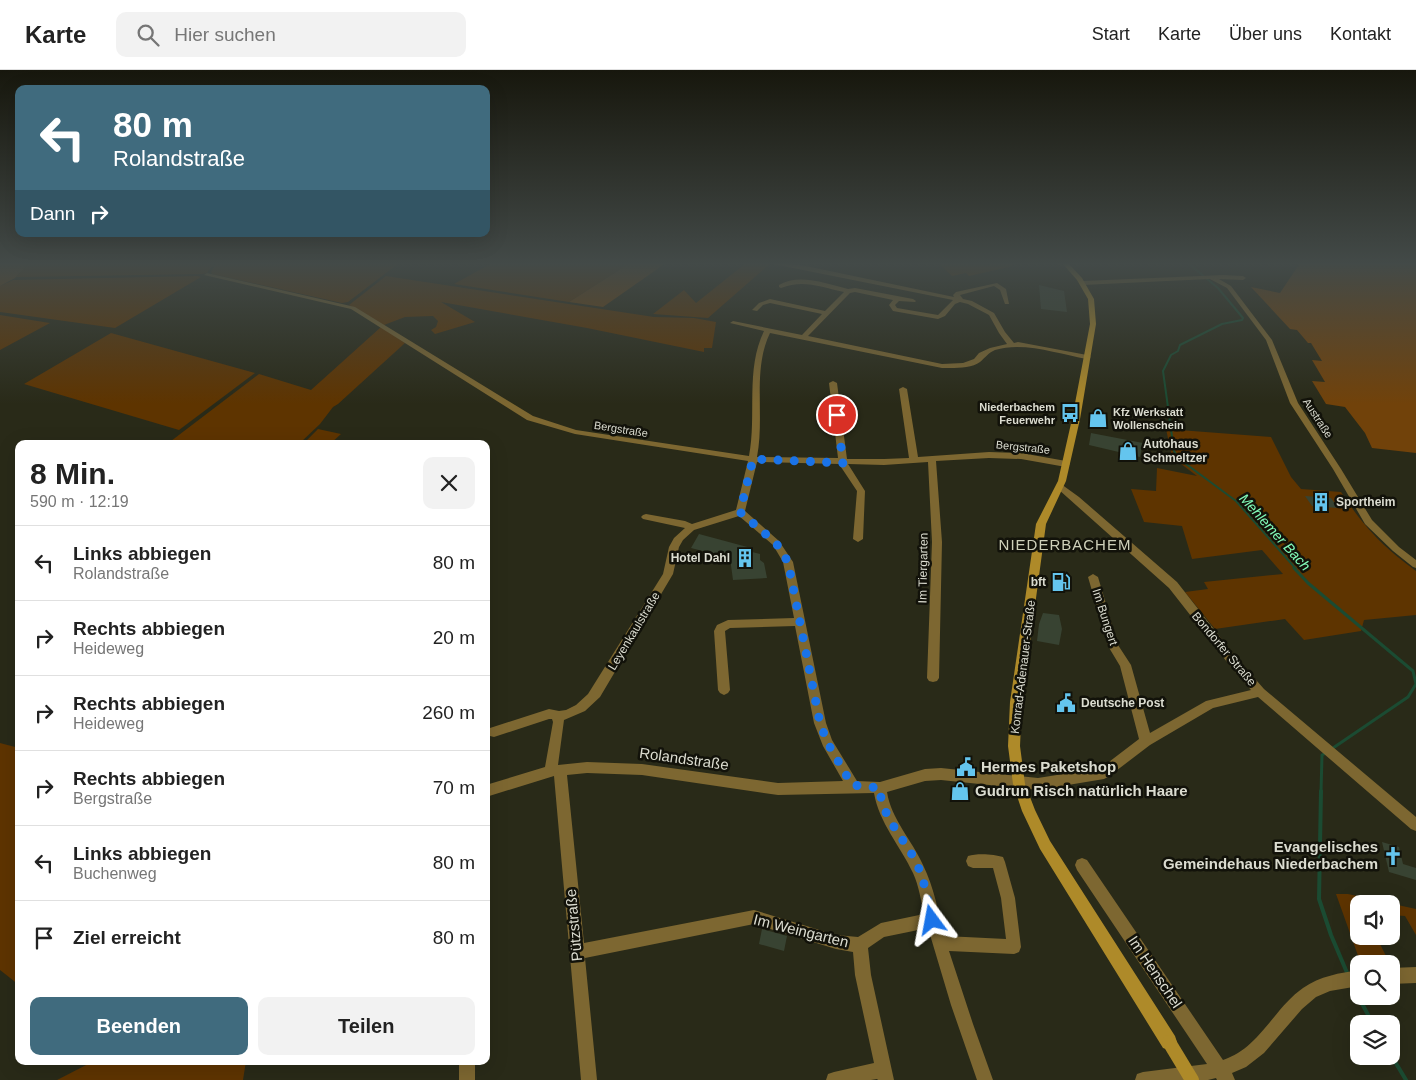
<!DOCTYPE html>
<html lang="de">
<head>
<meta charset="utf-8">
<style>
  body { margin:0; font-family:Helvetica,sans-serif; background:#f2f2f2; color:#222; height:100vh; display:flex; flex-direction:column; font-size:19px; white-space:nowrap }
  * { box-sizing:border-box; margin:0 }
  p { font-size:16px; color:#767676 }
  .icon { flex:none; width:28px; height:28px; fill:none; stroke:currentColor; stroke-width:2; stroke-linecap:round; stroke-linejoin:round }
  .map { position:relative; flex:1; overflow:hidden }
  .panel { position:absolute; left:15px; top:370px; width:475px; height:625px; display:flex; flex-direction:column; background:#fff; border-radius:10px; box-shadow:0 5px 20px #0002 }
  .panel>* { flex:none }
  .banner { position:absolute; left:15px; top:15px; width:475px; height:152px; border-radius:10px; box-shadow:0 5px 20px #0002; background:#406b7e; color:#fff; overflow:hidden }
  .fabs { position:absolute; left:1350px; top:825px; display:grid; gap:10px }
  .fabs a { display:grid; place-items:center; width:50px; height:50px; border-radius:10px; background:#fff; box-shadow:0 5px 20px #0002; font-size:25px }
  .pin { position:absolute; display:grid; place-items:center; width:42px; height:42px; color:#fff; margin:-21px; border:2px solid #fff; border-radius:50%; box-shadow:0 1px 5px #0007 }
  .me { position:absolute; width:55px; margin:-28px; rotate:347deg; stroke-linejoin:round; filter:drop-shadow(0 0 4px #0008) }
  .turn { display:flex; align-items:center; gap:18px; height:105px; padding:0 15px; font-size:22px }
  .turn .icon { width:65px; height:65px; stroke-width:2.5 }
  .turn b { display:block; font-size:35px; line-height:42px }
  .then { display:flex; align-items:center; height:48px; padding:0 15px; background:#0003; gap:10px; font-size:19px }
  .round { display:grid; place-items:center; flex:none; width:52px; height:52px; border-radius:10px; background:#f2f2f2 }
  .headline { display:flex; align-items:center; justify-content:space-between; height:85px; padding:0 15px }
  h1 { font-size:30px; font-weight:700; line-height:38px }
  .cta { display:flex; gap:10px; margin-top:auto; padding:10px 15px }
  .cta a { flex:1; height:58px; border-radius:10px; background:#406b7e; color:#fff; font-size:20px; font-weight:700; line-height:58px; text-align:center }
  .cta a+a { background:#f2f2f2; color:#222 }
  ul { padding:0; list-style:none }
  li { display:flex; align-items:center; gap:15px; height:75px; padding:0 15px; border-top:1px solid #e0e0e0 }
  li div { flex:1 }
  li b { display:block; font-size:19px }
  li em { font-style:normal }
  header { display:flex; align-items:center; gap:30px; box-sizing:border-box; height:70px; padding:0 25px; background:#fff; border-bottom:1px solid #e0e0e0 }
  header strong { font-size:24px }
  nav { display:flex; gap:28px; margin-inline-start:auto; font-size:18px }
  .search { width:350px; height:45px; background:#f2f2f2; display:flex; align-items:center; gap:12px; box-sizing:border-box; padding:0 18px; border-radius:10px; color:#767676; font-size:19px }
  .map>svg:first-child { display:block }
</style>
</head>
<body>
<header>
<strong>Karte</strong>
<div class="search"><svg class="icon" aria-label="search" viewBox="0 0 24 24"><circle cx="10" cy="10" r="6"/><path d="M15 15l6 6"/></svg>Hier suchen</div>
<nav><a>Start</a><a>Karte</a><a>Über uns</a><a>Kontakt</a></nav>
</header>
<div class="map">
<svg width="1416" height="1010" viewBox="0 0 1416 1010">
  <rect width="100%" height="100%" fill="#292a18"/>
  <path fill="#5e3400" d="M29 193H214L207 203 202 204 16 207Z
    M217 193H399L348 232 342 233 212 204 211 202Z
    M492 193H630L569 232 454 214Z
    M746 193H771L708 248 653 244 684 220 696 233Z
    M938 193 989 195 992 193H1015L1009 197 969 206 966 203 952 206Z
    M198 206 201 207 115 258 0 242V216L13 210Z
    M386 206 654 247 694 248 716 252 712 278H704V282L587 258 441 232 475 252 435 264 431 260 436 257 438 251 433 246 405 247 384 255 349 235Z
    M0 245 50 253 0 280Z
    M381 257 405 273 338 334 333 337 320 354 300 373 171 371 259 304 311 320Z
    M111 263 255 303 179 360 24 314Z
    M318 359 341 364 330 374H303Z
    M1166 359 1271 367 1291 407 1301 419 1341 422C1364 457 1382 476 1416 501V545L1364 550 1361 561 1304 570 1285 549 1215 559 1185 522 1208 519 1204 512 1283 504 1262 480 1192 489 1182 456 1144 452 1131 419 1156 421 1157 398 1197 406 1172 387Z
    M0 673 19 678V915L0 900Z
    M1336 824H1348L1416 839V865L1405 846 1391 845V834H1359V866H1376L1390 894H1361Z
    M94 991H246L243 1010H57Z"/>
  <path fill="#71420a" d="M0 193H29L15 208 0 216Z
    M630 193H666L603 237 569 232Z
    M1300 193H1416V383L1372 378 1365 363 1345 337 1326 334 1312 311 1325 312 1312 290 1322 291 1311 273H1308L1297 260 1290 259 1251 217 1280 223Z"/>
  <g fill="none" stroke-linecap="round" stroke-linejoin="round">
    <path stroke="#1b4b32" stroke-width="2" d="M1188 193 1218 218 1243 248 1242 250 1222 254 1180 275 1178 281 1171 285 1163 301 1174 381 1178 388 1236 431 1296 499"/>
    <path stroke="#1b4b32" stroke-width="3" d="M1294 498 1308 513 1413 601 1416 614
      M1333 678 1408 627 1416 614
      M1321 722 1322 685 1326 683"/>
    <path stroke="#1b4b32" stroke-width="4" d="M1321 721 1319 829 1331 865 1348 905
      M1352 915 1373 954
      M1391 985 1406 1010"/>
  </g>
  <path fill="#384332" d="M1039 215 1064 221 1067 242 1041 239Z
    M1091 363 1143 373 1140 387 1089 375Z
    M1024 375 1049 380 1048 386 1023 381Z
    M1305 426 1331 428 1338 438 1312 436Z
    M699 464 751 478 752 482 760 484V490L764 493 767 508 733 510 730 488 691 478Z
    M1043 543 1059 545 1062 559 1059 575 1037 571 1039 554Z
    M1382 772 1399 777 1403 794 1416 798V810L1389 802Z
    M762 859 787 866 784 881 759 874Z"/>
  <g fill="none" stroke-linecap="round" stroke-linejoin="round">
    <path fill="#7d6731" fill-rule="evenodd" d="M768 193 801 195 954 227 953 225 956 222 997 213 1006 219 1009 234H1005L1000 220 994 216 960 225 963 229 972 231 994 243 1005 262 1014 273 1018 272 1087 285 1091 287 1087 289C1059 284 1023 271 995 280 988 283 985 288 980 292 971 299 953 298 942 298L770 263C752 300 765 346 757 387L838 388 829 313 833 311 837 313 847 389H884L909 388 899 319 903 317 907 319 918 387 989 382 1021 383 1066 391 1070 394 1066 397 1021 389 989 388 936 391 942 472 939 608 937 611 933 612 929 611 927 608 932 472 928 392 884 395 848 394 865 421 863 469 858 472 853 469 857 421 839 394 757 392 745 441 779 471 793 492 826 653 832 670 857 711 880 712 925 699 941 698 1038 708 1101 698 1139 669 1120 596 1108 576 1088 507 1093 504 1098 507 1118 575 1131 595 1150 663 1206 631 1251 620 1227 592 1169 518 1058 419 1057 417 1061 414 1079 427 1177 512 1235 586 1264 619 1416 747V761L1411 759 1258 627 1213 638 1150 675 1108 707 1104 709 1038 720 941 710 925 711 887 722C891 749 912 770 923 795 934 817 938 842 945 866L1006 869 1001 828 993 798H973L968 796 966 791 968 786C977 783 994 784 1003 787L1005 792 1015 828 1021 877 1019 882 1014 884 949 881 973 954 993 1010H977L951 935 928 858 884 867 868 878 871 905 894 1010H878L877 1009 871 1010H826L828 1004 834 1002 874 993 855 905 853 882 836 879 754 854 585 888 597 1010H581L554 706 486 727V715L545 697 553 652 552 649H549L494 667 490 666 488 662 490 658 549 639 559 641 566 640 576 635 588 624 663 504 669 477 674 468 685 458 643 449 641 447 643 445 646 444 685 451 692 454 736 440 748 391 575 364 527 350 351 239 204 205 207 203 355 237 533 346 576 360 749 386C757 345 745 300 764 261L730 253 733 251 802 265 822 244 770 233 763 235 757 241 752 240 759 233 770 229 825 241 844 222C821 217 803 209 781 218L779 217V215C799 203 827 214 848 219L855 218 913 229 916 231 915 232 899 231 895 235 897 238 938 245 953 230ZM855 222 893 230 889 235 893 241 938 249 945 246 955 234 960 232 968 234 989 245 999 263 1007 274 990 278 979 283 974 289 963 293 942 294 808 266 850 223ZM739 446 773 475 783 492 794 548 728 550 717 555 714 561 718 620 720 623 724 625 728 623 730 620 725 561 730 558 795 556 814 653 823 676 843 711 778 713 642 694 587 692 558 695 564 650 585 641 600 627 673 504 679 477 683 470 694 460ZM587 703 642 705 778 725 874 723C879 753 901 777 913 803 919 816 921 831 924 844L881 853 858 867 836 865 754 840 584 873 567 705Z
      M1055 193H1063L1060 195Z
      M1223 205 1243 206 1246 208 1243 210 1219 209 1231 216 1272 270 1298 333 1341 399 1372 450 1399 477 1416 490V498L1413 497 1393 481 1365 454 1333 399 1290 333 1266 270 1227 218 1210 209 1103 214 1083 215 1080 213 1083 211Z
      M1082 788 1087 790 1223 990C1260 978 1273 939 1303 918 1320 906 1340 903 1359 900V916L1330 921 1316 927 1302 939 1264 983 1246 997 1232 1003 1235 1010H1217L1216 1008 1208 1010H1135L1137 1004 1143 1002 1207 994 1077 800 1075 795 1077 790Z
      M1416 897V913L1391 914V898Z
      M459 991H475V1010H459Z"/>
    <path fill="#ae8a29" fill-rule="evenodd" d="M1062 193H1068L1082 208 1094 229 1096 254 1080 349 1066 411 1046 454 1022 632 1020 676 1025 714 1035 740 1050 771 1175 966 1177 972 1175 978 1169 980 1163 978 1040 779 1022 741 1013 714 1008 676 1010 632 1036 454 1058 411 1072 349 1090 254 1088 229 1077 210Z"/>
    <path stroke="#ae8a29" stroke-width="14" d="M1169 972 1192 1010"/>
  </g>
  <linearGradient id="sky" x2="0" y2="1"><stop stop-color="#17170d"/><stop offset="0.58" stop-color="#434a48"/><stop offset="1" stop-color="#434a48" stop-opacity="0"/></linearGradient>
  <rect width="1416" height="334" fill="url(#sky)"/>
  <g fill="none" stroke-linecap="round" stroke-linejoin="round">
    <path stroke="#1a73e8" stroke-width="9" stroke-dasharray="0 16.2" d="M837 345 843 393 753 389 740 442 776 473 788 492 820 653 827 672 852 715 880 718C880 746 906 770 917 794 925 812 928 832 932 850"/>
  </g>
  <defs>
    <g id="bus-bare" transform="scale(1.5)"><path d="M-5-6H5V4H4V6H2V4H-2V6H-4V4H-5ZM-3.5-4V0h7V-4ZM-3.5 1.2v1.5H-2V1.2ZM2 1.2v1.5H3.5V1.2Z" fill="#64c5ee" stroke="#12120a" stroke-width="2.5" paint-order="stroke"/></g>
    <g id="shop-bare" transform="scale(1.5)"><path d="M-5-2.5h2.3a2.7 3.5 0 0 1 5.4 0H5L5.5 6h-11ZM-1.5-2.5h3a1.5 2.3 0 0 0-3 0Z" fill="#64c5ee" stroke="#12120a" stroke-width="2.5" paint-order="stroke"/></g>
    <g id="building-bare" transform="scale(1.5)"><path d="M-4-6H4V6H1V3H-1V6H-4ZM-2.5-4.3h1.7v1.8h-1.7ZM.8-4.3h1.7v1.8H.8ZM-2.5-1h1.7V.8h-1.7ZM.8-1h1.7V.8H.8Z" fill="#64c5ee" stroke="#12120a" stroke-width="2.5" paint-order="stroke"/></g>
    <g id="fuel-bare" transform="scale(1.5)"><path d="M-5.5-6h7V0h2V4h1.3V-2.5L3-4.5l.8-.8L6-3V5H2.5V1h-1V6h-7ZM-4.2-4.7v3.2H.2V-4.7Z" fill="#64c5ee" stroke="#12120a" stroke-width="2.5" paint-order="stroke"/></g>
    <g id="civic-bare" transform="scale(1.5)"><path d="M-.6-6.5H3V-4.5H.6V-3L4-1V1h2V6H-6V1h2V-1L-.6-3ZM-1.2 2.5V6h2.4V2.5Z" fill="#64c5ee" stroke="#12120a" stroke-width="2.5" paint-order="stroke"/></g>
    <g id="church-bare" transform="scale(1.5)"><path d="M-1.2-6h2.4v3.5h3.3v2.4h-3.3V6h-2.4V-.1h-3.3v-2.4h3.3Z" fill="#64c5ee" stroke="#12120a" stroke-width="2.5" paint-order="stroke"/></g>
  </defs>
  <g fill-rule="evenodd">
    <use href="#bus-bare" x="1070" y="343"/>
    <use href="#shop-bare" x="1098" y="348"/>
    <use href="#shop-bare" x="1128" y="381"/>
    <use href="#building-bare" x="1321" y="432"/>
    <use href="#building-bare" x="745" y="488"/>
    <use href="#fuel-bare" x="1061" y="512"/>
    <use href="#civic-bare" x="1066" y="633"/>
    <use href="#civic-bare" x="966" y="697"/>
    <use href="#shop-bare" x="960" y="721"/>
    <use href="#church-bare" x="1393" y="786"/>
  </g>
  <g text-anchor="middle" stroke-width="5" stroke-linejoin="round" paint-order="stroke">
    <g font-size="11" font-weight="bold" fill="#dbdcd0" stroke="#12120a" text-anchor="end">
      <text x="1055" y="341">Niederbachem<tspan x="1055" dy="13">Feuerwehr</tspan></text>
      <text x="1113" y="346" text-anchor="start">Kfz Werkstatt<tspan x="1113" dy="13">Wollenschein</tspan></text>
    </g>
    <g font-size="11" fill="#dbdcd0" stroke="#12120a">
      <text transform="translate(1318 348) rotate(57)" y="4">Austraße</text>
      <text transform="translate(621 359) rotate(9)" y="4">Bergstraße</text>
      <text transform="translate(1023 377) rotate(6)" y="4">Bergstraße</text>
    </g>
    <g font-size="12" font-weight="bold" fill="#dbdcd0" stroke="#12120a" text-anchor="start">
      <text x="1143" y="378">Autohaus<tspan x="1143" dy="14">Schmeltzer</tspan></text>
      <text x="1336" y="436">Sportheim</text>
      <text x="730" y="492" text-anchor="end">Hotel Dahl</text>
      <text x="1046" y="516" text-anchor="end">bft</text>
      <text x="1081" y="637">Deutsche Post</text>
    </g>
    <g font-size="12" fill="#dbdcd0" stroke="#12120a">
      <text transform="translate(923 498) rotate(-89)" y="4">Im Tiergarten</text>
      <text transform="translate(1105 547) rotate(72)" y="4">Im Bungert</text>
      <text transform="translate(634 561) rotate(-59)" y="4">Leyenkaulstraße</text>
      <text transform="translate(1224 579) rotate(50)" y="4">Bondorfer Straße</text>
      <text transform="translate(1023 597) rotate(-83)" y="4">Konrad-Adenauer-Straße</text>
    </g>
    <g font-size="14" font-style="italic" fill="#82fbb9" stroke="#12120a">
      <text transform="translate(1275 462) rotate(48)" y="5">Mehlemer Bach</text>
    </g>
    <g font-size="15" letter-spacing="1" fill="#cfd1ba" stroke="#12120a">
      <text x="1065" y="480">NIEDERBACHEM</text>
    </g>
    <g font-size="15" fill="#dbdcd0" stroke="#12120a">
      <text transform="translate(684 689) rotate(8)" y="5">Rolandstraße</text>
      <text transform="translate(574 855) rotate(-95)" y="5">Pützstraße</text>
      <text transform="translate(801 861) rotate(14)" y="5">Im Weingarten</text>
      <text transform="translate(1155 902) rotate(56)" y="5">Im Henschel</text>
    </g>
    <g font-size="15" font-weight="bold" fill="#dbdcd0" stroke="#12120a" text-anchor="start">
      <text x="981" y="702">Hermes Paketshop</text>
      <text x="975" y="726">Gudrun Risch natürlich Haare</text>
      <text x="1378" y="782" text-anchor="end">Evangelisches<tspan x="1378" dy="17">Gemeindehaus Niederbachem</tspan></text>
    </g>
  </g>
</svg>
<div class="fabs">
<a><svg class="icon" aria-label="sound" viewBox="0 0 24 24"><path d="M4 9h4l5-4v14l-5-4H4zM17 9q2 3 0 6"/></svg></a>
<a><svg class="icon" aria-label="search" viewBox="0 0 24 24"><circle cx="10" cy="10" r="6"/><path d="M15 15l6 6"/></svg></a>
<a><svg class="icon" aria-label="layers" viewBox="0 0 24 24"><path d="M12 4l9 5-9 5-9-5zM3 14l9 5 9-5"/></svg></a>
</div>
<div class="pin" style="left:837px;top:345px;background:#d93025"><svg class="icon" aria-label="arrive" viewBox="0 0 24 24"><path d="M6 21V4h12l-3 4 3 4H6"/></svg></div>
<svg class="me" style="left:932px;top:850px" viewBox="-20 -20 40 40"><path d="M0-17L14 15 0 8-14 15z" fill="#1a73e8" stroke="#fff" stroke-width="4"/></svg>
<div class="banner">
<div class="turn"><svg class="icon" aria-label="left" viewBox="0 0 24 24"><path d="M17 20v-9H6M10 6l-5 5 5 5"/></svg><div><b>80 m</b>Rolandstraße</div></div>
<div class="then">Dann<svg class="icon" aria-label="right" viewBox="0 0 24 24"><path d="M7 20v-9h11M14 6l5 5-5 5"/></svg></div>
</div>
<section class="panel">
<div class="headline"><div><h1>8 Min.</h1><p>590 m · 12:19</p></div><a class="round"><svg class="icon" aria-label="close" viewBox="0 0 24 24"><path d="M6 6l12 12M18 6L6 18"/></svg></a></div>
<ul>
<li><svg class="icon" aria-label="left" viewBox="0 0 24 24"><path d="M17 20v-9H6M10 6l-5 5 5 5"/></svg><div><b>Links abbiegen</b><p>Rolandstraße</p></div><em>80 m</em></li>
<li><svg class="icon" aria-label="right" viewBox="0 0 24 24"><path d="M7 20v-9h11M14 6l5 5-5 5"/></svg><div><b>Rechts abbiegen</b><p>Heideweg</p></div><em>20 m</em></li>
<li><svg class="icon" aria-label="right" viewBox="0 0 24 24"><path d="M7 20v-9h11M14 6l5 5-5 5"/></svg><div><b>Rechts abbiegen</b><p>Heideweg</p></div><em>260 m</em></li>
<li><svg class="icon" aria-label="right" viewBox="0 0 24 24"><path d="M7 20v-9h11M14 6l5 5-5 5"/></svg><div><b>Rechts abbiegen</b><p>Bergstraße</p></div><em>70 m</em></li>
<li><svg class="icon" aria-label="left" viewBox="0 0 24 24"><path d="M17 20v-9H6M10 6l-5 5 5 5"/></svg><div><b>Links abbiegen</b><p>Buchenweg</p></div><em>80 m</em></li>
<li><svg class="icon" aria-label="arrive" viewBox="0 0 24 24"><path d="M6 21V4h12l-3 4 3 4H6"/></svg><div><b>Ziel erreicht</b></div><em>80 m</em></li>
</ul>
<div class="cta"><a>Beenden</a><a>Teilen</a></div>
</section>
</div>
</body>
</html>
